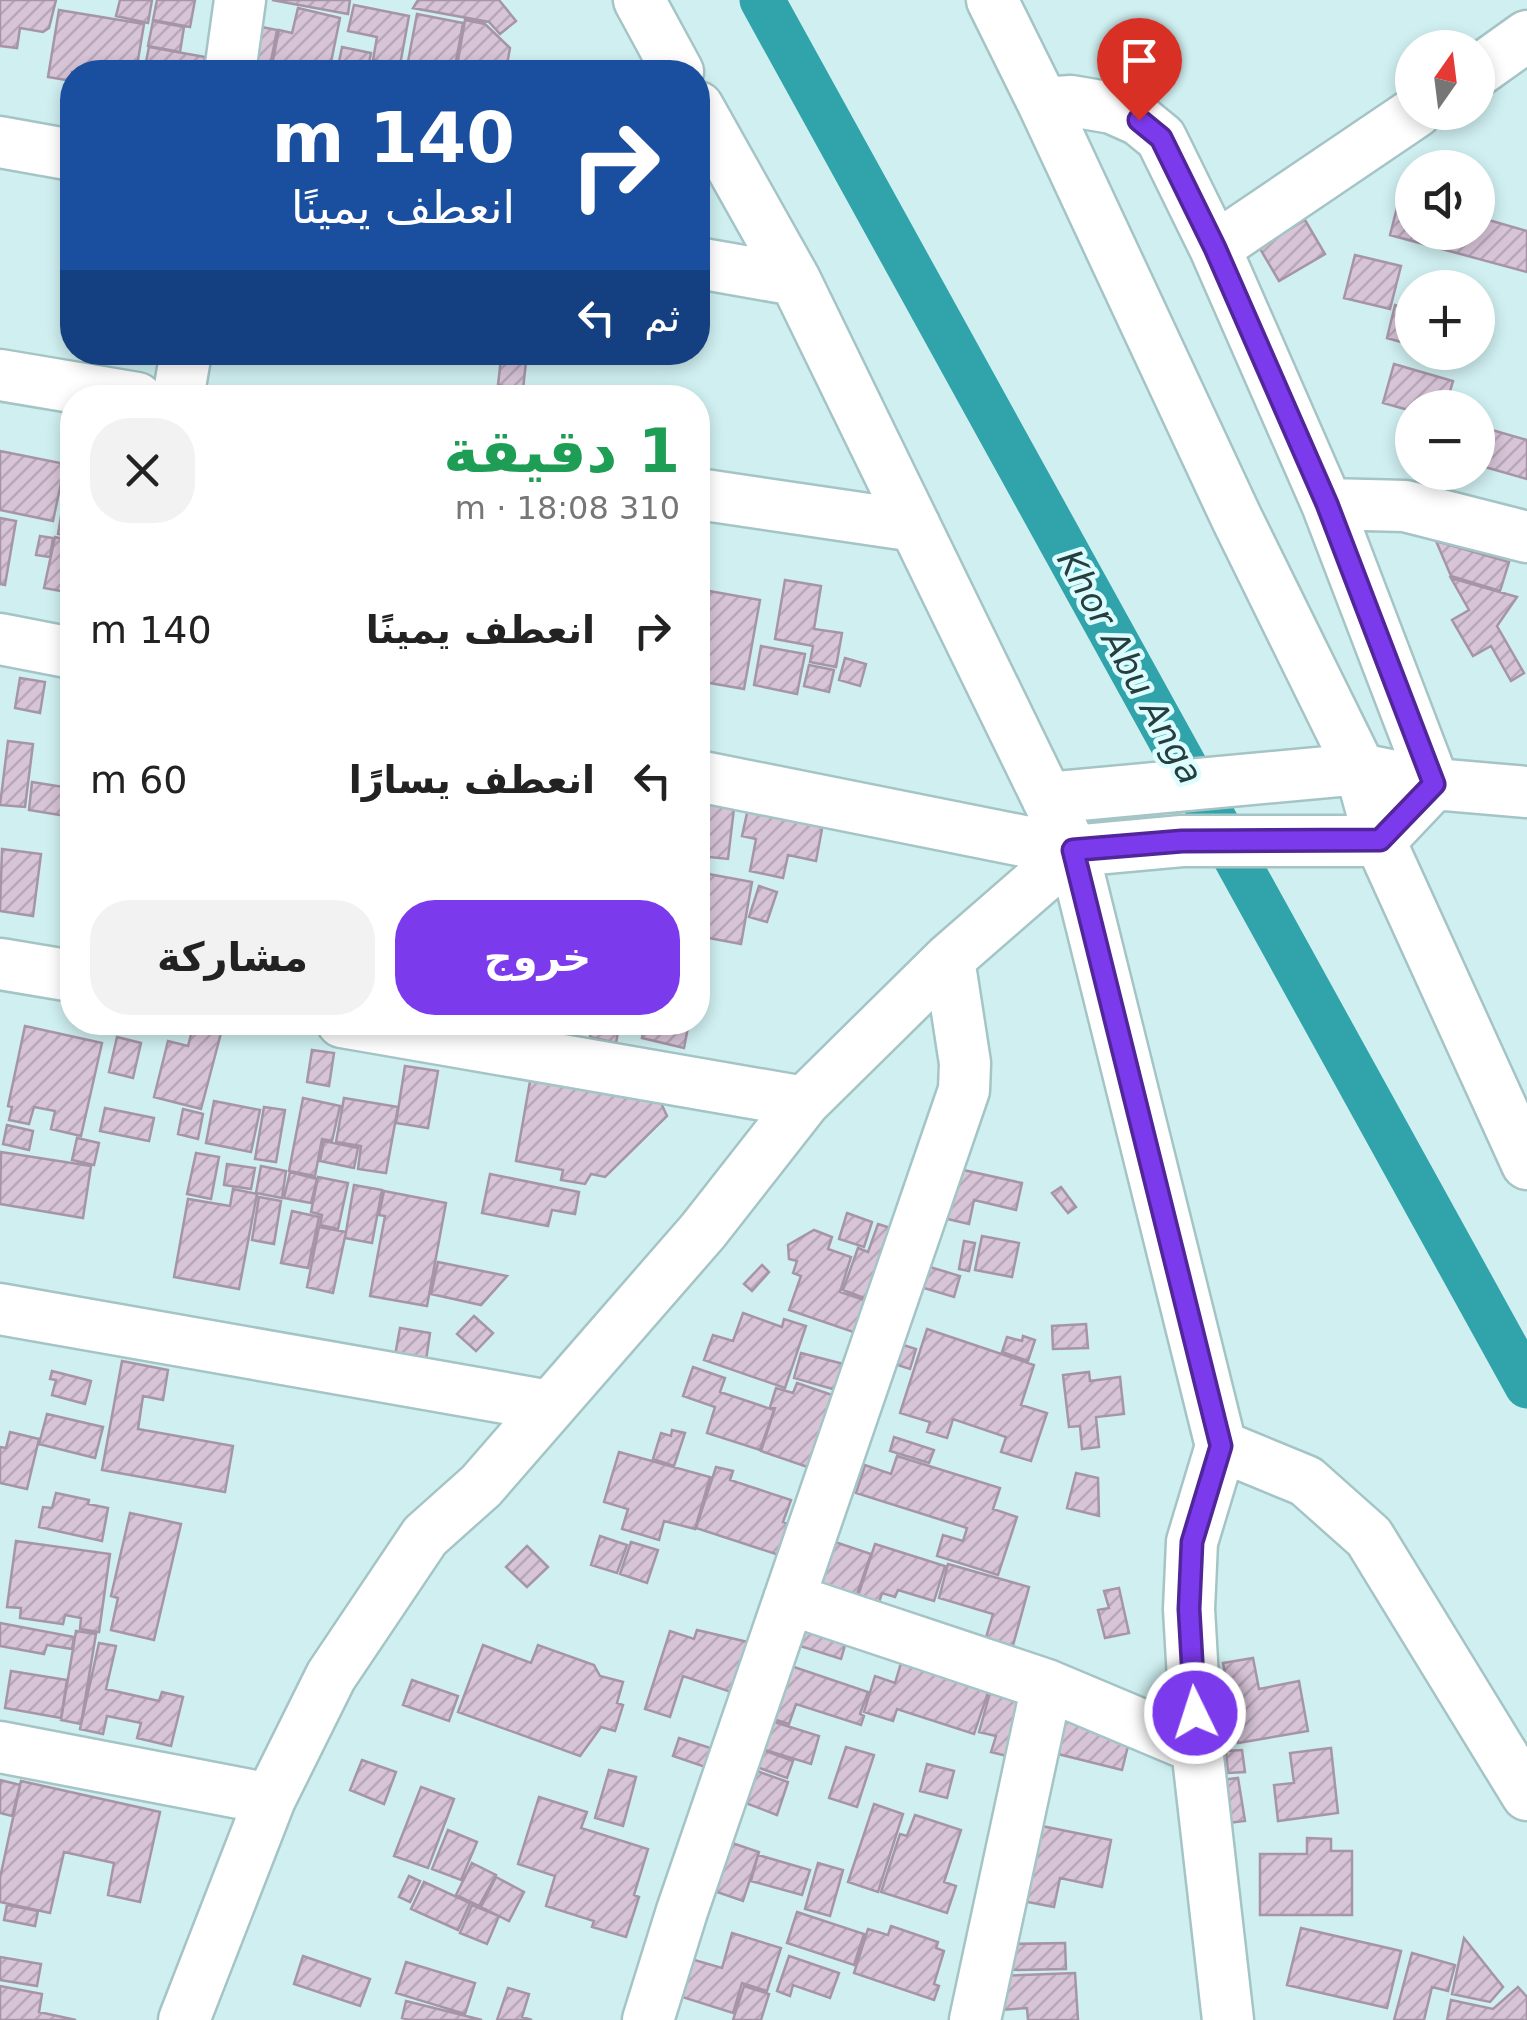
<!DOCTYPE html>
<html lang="ar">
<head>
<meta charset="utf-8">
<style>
  body { margin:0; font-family:"DejaVu Sans","Noto Sans Arabic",sans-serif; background:#f2f2f2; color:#222; direction:rtl; height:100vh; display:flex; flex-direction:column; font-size:38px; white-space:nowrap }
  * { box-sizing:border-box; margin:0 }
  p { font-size:32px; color:#767676 }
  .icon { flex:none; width:55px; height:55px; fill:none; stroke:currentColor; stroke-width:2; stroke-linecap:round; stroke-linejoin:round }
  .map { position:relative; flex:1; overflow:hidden; direction:ltr }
  .panel { position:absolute; left:60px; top:385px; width:650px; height:650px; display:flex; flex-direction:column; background:#fff; border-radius:40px; box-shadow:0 5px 15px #0003; direction:rtl }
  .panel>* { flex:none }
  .hud { position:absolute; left:60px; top:60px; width:650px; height:305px; border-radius:40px; box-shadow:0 5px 15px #0003; direction:rtl; background:#1a4fa0; color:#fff; overflow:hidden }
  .needle { width:65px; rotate:14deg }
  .fabs { position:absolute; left:1395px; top:30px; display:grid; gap:20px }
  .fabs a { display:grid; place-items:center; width:100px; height:100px; border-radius:50%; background:#fff; box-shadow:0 5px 15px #0003; font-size:50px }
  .pin { position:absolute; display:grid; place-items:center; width:85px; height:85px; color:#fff; margin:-102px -42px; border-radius:50% 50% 50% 0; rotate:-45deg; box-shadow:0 0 10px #0007 }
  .pin .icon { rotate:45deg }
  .me { position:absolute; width:110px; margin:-55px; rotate:356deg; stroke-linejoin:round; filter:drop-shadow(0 0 8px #0008) }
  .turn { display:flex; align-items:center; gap:35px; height:210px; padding:0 30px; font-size:45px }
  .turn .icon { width:130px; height:130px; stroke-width:2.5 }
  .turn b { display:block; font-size:70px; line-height:85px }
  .then { display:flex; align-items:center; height:95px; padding:0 30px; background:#0003; gap:20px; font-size:38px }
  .round { display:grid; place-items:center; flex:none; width:105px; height:105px; border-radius:40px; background:#f2f2f2 }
  .overview { display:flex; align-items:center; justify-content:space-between; height:170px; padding:0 30px }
  h1 { font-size:60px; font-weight:800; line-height:75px; color:#1e9e55 }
  .action { display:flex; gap:20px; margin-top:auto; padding:20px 30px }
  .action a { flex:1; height:115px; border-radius:40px; background:#7c3aed; color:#fff; font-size:40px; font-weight:800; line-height:115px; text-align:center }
  .action a+a { background:#f2f2f2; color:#222 }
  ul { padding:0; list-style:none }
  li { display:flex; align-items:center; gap:30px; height:150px; padding:0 30px }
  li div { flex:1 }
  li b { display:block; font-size:38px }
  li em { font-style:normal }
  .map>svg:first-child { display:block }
</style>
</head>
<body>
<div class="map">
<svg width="1527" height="2020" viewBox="0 0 1527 2020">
  <defs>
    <pattern id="building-hatch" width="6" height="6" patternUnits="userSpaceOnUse" patternTransform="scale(2.5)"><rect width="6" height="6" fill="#d7c4d7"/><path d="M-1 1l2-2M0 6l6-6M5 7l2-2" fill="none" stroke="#b7a7b8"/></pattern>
  </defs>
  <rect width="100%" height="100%" fill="#cfeff0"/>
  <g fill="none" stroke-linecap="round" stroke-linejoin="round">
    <path stroke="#30a4aa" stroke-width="45" d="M762 0 1527 1386"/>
  </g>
  <path fill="url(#building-hatch)" stroke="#a695a7" stroke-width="2.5" d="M0 0H56L49 28 43 32 20 28 17 48 0 46Z
    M120 0H152L148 23 116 16Z
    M157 0H195L190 27 153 20Z
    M272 0H350L348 14Z
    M418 0H499L516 21 500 34 489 22 413 8Z
    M354 5 409 16 400 65 373 60 377 37 348 31Z
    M298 8 340 18 329 72 273 60 279 30 292 33Z
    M59 10 144 24 136 72H72V81L48 77Z
    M417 14 463 23 454 72H406Z
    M465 20 485 24 510 48 506 70 480 66 479 72H456Z
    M153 21 184 27 180 52 148 46Z
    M252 25 277 30 269 72H242Z
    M149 47 205 57 202 72H144Z
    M342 47 371 53 367 72H337Z
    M1400 196 1412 200V232H1478V217L1527 231V272L1390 235Z
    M1305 220 1325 254 1279 281 1259 247Z
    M1355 255 1401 266 1390 309 1344 298Z
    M1395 305 1412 310V345L1387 338Z
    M501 359 526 362 523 389 498 385Z
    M1394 364 1453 381 1445 408H1412V411L1383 403Z
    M1478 426 1527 440V479L1478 465Z
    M0 451 65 464 53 521 0 510Z
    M70 463H72V536L58 534Z
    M0 518 16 521 5 585 0 584Z
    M40 536 53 538 50 557 36 555Z
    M55 537 72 541V593L44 588Z
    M1436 541 1509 562 1500 591 1451 576Z
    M1451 578 1517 597 1497 626 1524 673 1511 681 1491 646 1473 656 1452 620 1469 610Z
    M785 580 821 586 814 629 842 633 836 667 810 662 813 646 775 639Z
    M698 589 760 600 744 689 698 681Z
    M761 646 805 654 797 694 754 685Z
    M845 658 866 664 860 686 839 680Z
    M809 665 834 670 829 692 804 686Z
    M20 678 45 682 40 713 15 708Z
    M8 741 33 744 25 807 0 805Z
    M32 782 70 788 72 817 29 810Z
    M706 798 735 800 728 859 699 856Z
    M749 804 824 818 816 861 788 855 783 878 750 871 756 839 742 836Z
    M2 849 41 854 33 916 0 911Z
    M703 873 752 882 741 944 698 936V901Z
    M759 886 777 892 767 922 749 917Z
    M593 1022H620L616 1043 590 1037Z
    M645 1022H689L684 1048 642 1038Z
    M25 1026 102 1043 81 1136 51 1129 55 1111 34 1107 29 1124 9 1120 12 1107 8 1106Z
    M193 1027 221 1033 201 1109 154 1097 168 1041 188 1046Z
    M117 1037 141 1043 133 1078 109 1072Z
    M312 1050 334 1053 329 1086 307 1082Z
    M405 1066 438 1071 428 1128 396 1123Z
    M532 1070 671 1099 661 1103 667 1116 605 1177 591 1174 585 1184 561 1180 563 1170 516 1161Z
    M303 1098 340 1106 332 1141 322 1139 315 1176 289 1171Z
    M344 1098 398 1107 386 1173 358 1169 361 1146 336 1142Z
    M214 1101 260 1110 251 1152 206 1143Z
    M264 1107 285 1110 276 1162 255 1159Z
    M105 1108 154 1118 149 1141 100 1131Z
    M183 1109 203 1114 198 1139 178 1134Z
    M7 1125 33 1131 29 1150 3 1144Z
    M77 1138 99 1143 94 1165 72 1160Z
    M324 1141 358 1148 354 1168 320 1161Z
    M1 1152 91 1166 83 1218 0 1204Z
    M196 1153 219 1157 211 1199 187 1194Z
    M227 1164 255 1168 251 1189 224 1185Z
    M261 1166 286 1171 282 1198 256 1193Z
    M950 1167 1022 1183 1016 1210 974 1200 969 1224 939 1217Z
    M290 1172 317 1179 311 1203 284 1198Z
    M490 1174 579 1192 575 1214 552 1210 548 1226 482 1213Z
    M318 1177 348 1183 338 1229 320 1225 322 1215 311 1212Z
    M354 1185 382 1190 372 1243 345 1238Z
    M1061 1187 1076 1207 1068 1213 1052 1193Z
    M233 1189 257 1194 239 1289 174 1277 188 1199 230 1206Z
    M384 1191 446 1203 427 1306 370 1296 385 1216 379 1215Z
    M259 1197 281 1201 274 1244 252 1240Z
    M292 1211 319 1217 308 1268 281 1263Z
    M847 1213 872 1222 864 1247 839 1239Z
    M878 1224 897 1230 872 1301 843 1290 858 1248 868 1252Z
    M319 1227 346 1232 333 1293 307 1287Z
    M814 1230 832 1237 828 1249 851 1257 840 1292 870 1302 859 1334 789 1310 801 1276 793 1273 797 1261 789 1259 788 1245Z
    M982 1236 1019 1243 1012 1277 975 1270Z
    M964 1241 975 1243 969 1271 959 1269Z
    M438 1262 507 1276 481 1305 431 1294Z
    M762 1265 769 1272 752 1291 744 1284Z
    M923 1265 960 1276 954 1297 917 1286Z
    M743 1313 782 1327 784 1319 806 1326 785 1388 704 1360 713 1335 733 1341Z
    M474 1316 493 1333 476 1351 457 1334Z
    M1086 1324 1088 1348 1053 1349 1052 1326Z
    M400 1328 430 1333 425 1367 394 1361Z
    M927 1329 1034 1365 1021 1405 1047 1413 1031 1461 1001 1452 1006 1437 953 1419 947 1438 927 1432 930 1422 900 1413Z
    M1023 1336 1035 1340 1028 1361 1002 1352 1007 1337 1022 1341Z
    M897 1343 916 1349 910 1369 891 1363Z
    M801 1353 851 1366 843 1392 794 1378Z
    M122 1361 168 1370 163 1400 143 1396 138 1429 233 1446 225 1492 102 1470Z
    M693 1367 725 1378 720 1392 774 1410 760 1450 707 1433 715 1407 683 1396Z
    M52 1371 91 1381 85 1404 52 1395 56 1380 50 1379Z
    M1089 1372 1090 1381 1120 1377 1124 1414 1096 1417 1099 1447 1082 1449 1080 1426 1069 1427 1063 1375Z
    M797 1383 841 1398 816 1470 761 1451 775 1408 770 1407 776 1388 793 1393Z
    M47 1414 103 1427 95 1458 39 1444Z
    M672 1430 685 1433 674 1466 653 1459 661 1433 671 1436Z
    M10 1432 39 1439 27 1489 0 1483V1447L6 1448Z
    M894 1437 934 1450 929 1463 890 1451Z
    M619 1452 710 1477 695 1529 664 1521 659 1540 622 1529 628 1509 604 1502Z
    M897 1456 1000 1488 993 1509 1017 1517 998 1575 937 1556 943 1535 963 1541 967 1528 856 1493 865 1465 891 1474Z
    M716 1467 733 1471 730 1480 791 1500 783 1522 795 1526 785 1557 696 1528Z
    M1076 1473 1098 1478 1099 1516 1067 1508Z
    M56 1493 89 1500 88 1504 108 1508 102 1541 39 1527 43 1507 52 1508Z
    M130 1513 181 1524 154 1640 111 1630 118 1598 111 1596Z
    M600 1536 627 1545 617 1573 591 1565Z
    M16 1541 110 1554 99 1632 80 1629 81 1618 65 1615 63 1624 20 1618 21 1608 7 1607Z
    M832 1541 871 1554 855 1600 816 1587Z
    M631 1542 658 1550 647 1583 620 1574Z
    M875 1544 945 1566 934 1601 898 1590 895 1597 882 1593 877 1609 856 1602Z
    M527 1546 548 1567 527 1587 506 1567Z
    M948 1564 1029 1587 1012 1649 985 1641 993 1614 939 1598Z
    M1119 1588 1129 1633 1105 1638 1098 1610 1109 1608 1104 1591Z
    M805 1622 848 1635 841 1659 797 1645Z
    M0 1623 74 1637 72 1649 47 1645 44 1654 0 1646Z
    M697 1630 756 1644 740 1695 683 1676 670 1717 645 1709 670 1631 694 1639Z
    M76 1631 96 1634 81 1724 61 1720Z
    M99 1643 116 1646 106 1689 159 1701 162 1692 183 1697 171 1746 137 1738 141 1723 107 1716 103 1734 80 1729Z
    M483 1645 531 1663 538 1645 594 1665 600 1676 623 1682 617 1703 623 1705 615 1731 601 1727 580 1756 458 1712Z
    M905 1650 993 1678 974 1734 897 1709 893 1721 864 1712 875 1676 895 1683Z
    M1253 1658 1259 1689 1299 1681 1308 1731 1238 1743 1223 1663Z
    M791 1666 868 1692 860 1714 864 1716 861 1725 796 1704 789 1724 773 1719Z
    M11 1671 67 1680 61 1718 5 1708Z
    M412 1680 458 1696 449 1721 403 1705Z
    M993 1682 1029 1692 1011 1757 991 1752 996 1736 979 1732Z
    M1060 1711 1132 1730 1122 1770 1050 1752Z
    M771 1721 819 1736 811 1764 762 1749Z
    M679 1738 720 1751 714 1770 673 1756Z
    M846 1747 874 1755 857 1807 829 1798Z
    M1331 1748 1338 1813 1278 1821 1274 1785 1294 1783 1290 1753Z
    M760 1749 793 1761 787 1778 754 1766Z
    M1242 1750 1245 1772 1228 1773 1226 1751Z
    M362 1760 396 1772 384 1804 350 1790Z
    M927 1764 954 1771 947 1798 920 1791Z
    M609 1770 636 1777 623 1826 595 1818Z
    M754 1770 788 1782 777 1815 743 1802Z
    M1238 1778 1245 1821 1227 1823 1221 1780Z
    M0 1780 20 1785 12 1816 0 1813Z
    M21 1781 160 1812 140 1902 108 1895 114 1863 64 1852 50 1913 0 1902V1878Z
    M421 1787 454 1799 428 1868 394 1856Z
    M539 1797 587 1812 581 1828 648 1849 634 1895 639 1897 626 1937 592 1927 594 1921 546 1906 555 1876 518 1864Z
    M874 1804 903 1814 878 1892 848 1882Z
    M915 1815 961 1830 944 1882 956 1886 947 1913 881 1892 900 1834 907 1836Z
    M1032 1824 1111 1840 1102 1887 1060 1878 1054 1907 1017 1900Z
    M448 1830 477 1842 461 1880 432 1869Z
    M1307 1838 1331 1839V1851H1352V1915H1260V1854H1307Z
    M729 1842 759 1852 743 1901 714 1891Z
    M758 1855 810 1870 802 1895 751 1881Z
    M472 1863 496 1875 479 1906 456 1895Z
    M818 1863 843 1870 830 1916 805 1909Z
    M409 1876 420 1881 410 1902 399 1897Z
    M496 1877 524 1892 509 1921 481 1907Z
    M424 1882 470 1903 458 1930 411 1909Z
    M7 1905 38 1911 35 1926 4 1920Z
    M472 1905 499 1916 487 1944 460 1933Z
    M797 1912 864 1934 854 1965 787 1943Z
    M891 1926 938 1942 936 1948 944 1951 934 1984 939 1986 934 2000 854 1973 868 1929 888 1935Z
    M1301 1928 1401 1951 1387 2008 1287 1985Z
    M732 1933 781 1948 767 1991 742 1983 733 2013 679 1996 691 1959 722 1968Z
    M1464 1938 1503 1987 1490 2002 1452 1994Z
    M1065 1943 1066 1969 1009 1970V1944Z
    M1412 1953 1455 1965 1448 1991 1432 1987 1424 2020H1394Z
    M303 1956 370 1979 360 2006 294 1984Z
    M789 1956 839 1973 830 1998 793 1985 790 1996 777 1991Z
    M0 1957 41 1964 37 1986 0 1980Z
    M406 1962 475 1983 465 2014 396 1993Z
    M1075 1973 1078 2020H1028L1027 2008 1000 2010 998 1976Z
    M0 1986 42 1994 39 2012 76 2020H0Z
    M744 1986 769 1994 761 2020H733Z
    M1518 1987 1527 1997V2020H1447L1451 2000 1493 2009Z
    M508 1988 529 1994 522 2017 532 2020H497Z
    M406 2001 482 2020H410L402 2018Z"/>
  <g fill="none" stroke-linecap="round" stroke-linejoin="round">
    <g stroke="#a5c4c5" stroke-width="55">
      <path id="minor" d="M639 0 678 72
        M992 0 1043 103 1237 519 1360 769 1380 841 1527 1164
        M1478 71 1527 36
        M230 72 240 0
        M1043 103 1071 101 1112 108 1139 120 1161 138 1215 248 1416 112
        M698 107 795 280 1073 851 1221 1446 1306 1481 1369 1537 1527 1795
        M0 142 72 155
        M1215 248 1327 504 1405 506 1527 537
        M698 263 795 280
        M0 375 137 398
        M178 398 186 352
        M698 494 915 526
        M1327 504 1434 784
        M0 639 72 653
        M698 776 1073 851 1182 841H1380L1434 784
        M1047 798 1360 769 1434 784 1527 792
        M0 964 72 976
        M342 1022 804 1102 949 959
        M0 1309 550 1406
        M1221 1446 1192 1542 1189 1609 1197 1748 1228 2020
        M789 1599 1047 1685 1197 1748
        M0 1747 270 1799
        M184 2020 270 1799 331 1676 425 1536 481 1486 703 1231 804 1102
        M648 2020 682 1911 964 1090 965 1063 949 959 1073 851
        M975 2020 1047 1685"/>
    </g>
    <use href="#minor" stroke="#fff" stroke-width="50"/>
  </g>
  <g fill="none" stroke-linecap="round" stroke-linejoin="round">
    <g stroke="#51269a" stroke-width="25">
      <path id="route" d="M1139 120 1161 138 1215 248 1327 504 1434 784 1380 840 1182 841 1073 850 1221 1446 1192 1542 1189 1609 1195 1713"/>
    </g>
    <use href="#route" stroke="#7c3aed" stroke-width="18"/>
  </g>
  <g text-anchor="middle" stroke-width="9" stroke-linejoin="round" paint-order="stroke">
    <g font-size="35" font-style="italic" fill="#253e40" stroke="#dcfcfe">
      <text transform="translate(1130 667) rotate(61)" y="12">Khor Abu Anga</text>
    </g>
  </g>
</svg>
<div class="fabs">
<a><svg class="needle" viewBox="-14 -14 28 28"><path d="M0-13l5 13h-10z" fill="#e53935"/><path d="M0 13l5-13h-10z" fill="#767676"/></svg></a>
<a><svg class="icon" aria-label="sound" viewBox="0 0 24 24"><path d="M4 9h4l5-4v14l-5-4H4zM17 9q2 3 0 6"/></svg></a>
<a>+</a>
<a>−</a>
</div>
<div class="pin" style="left:1139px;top:120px;background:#d93025"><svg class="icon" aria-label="arrive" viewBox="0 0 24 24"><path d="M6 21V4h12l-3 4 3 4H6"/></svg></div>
<svg class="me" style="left:1195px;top:1713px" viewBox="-20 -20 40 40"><circle r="17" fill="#7c3aed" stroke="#fff" stroke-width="3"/><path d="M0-11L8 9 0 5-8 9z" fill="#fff"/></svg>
<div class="hud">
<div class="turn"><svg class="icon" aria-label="right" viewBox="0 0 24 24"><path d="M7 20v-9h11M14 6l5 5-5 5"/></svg><div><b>140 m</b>انعطف يمينًا</div></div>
<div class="then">ثم<svg class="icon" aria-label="left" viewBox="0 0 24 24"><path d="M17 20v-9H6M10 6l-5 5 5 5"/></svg></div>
</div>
<section class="panel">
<div class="overview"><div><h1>1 دقيقة</h1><p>310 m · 18:08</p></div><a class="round"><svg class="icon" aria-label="close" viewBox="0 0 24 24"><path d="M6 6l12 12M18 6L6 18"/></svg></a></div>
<ul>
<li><svg class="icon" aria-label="right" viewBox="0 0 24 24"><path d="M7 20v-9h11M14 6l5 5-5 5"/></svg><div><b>انعطف يمينًا</b></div><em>140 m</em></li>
<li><svg class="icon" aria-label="left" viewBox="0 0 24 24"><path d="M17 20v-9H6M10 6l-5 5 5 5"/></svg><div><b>انعطف يسارًا</b></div><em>60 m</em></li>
</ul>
<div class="action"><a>خروج</a><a>مشاركة</a></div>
</section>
</div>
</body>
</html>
